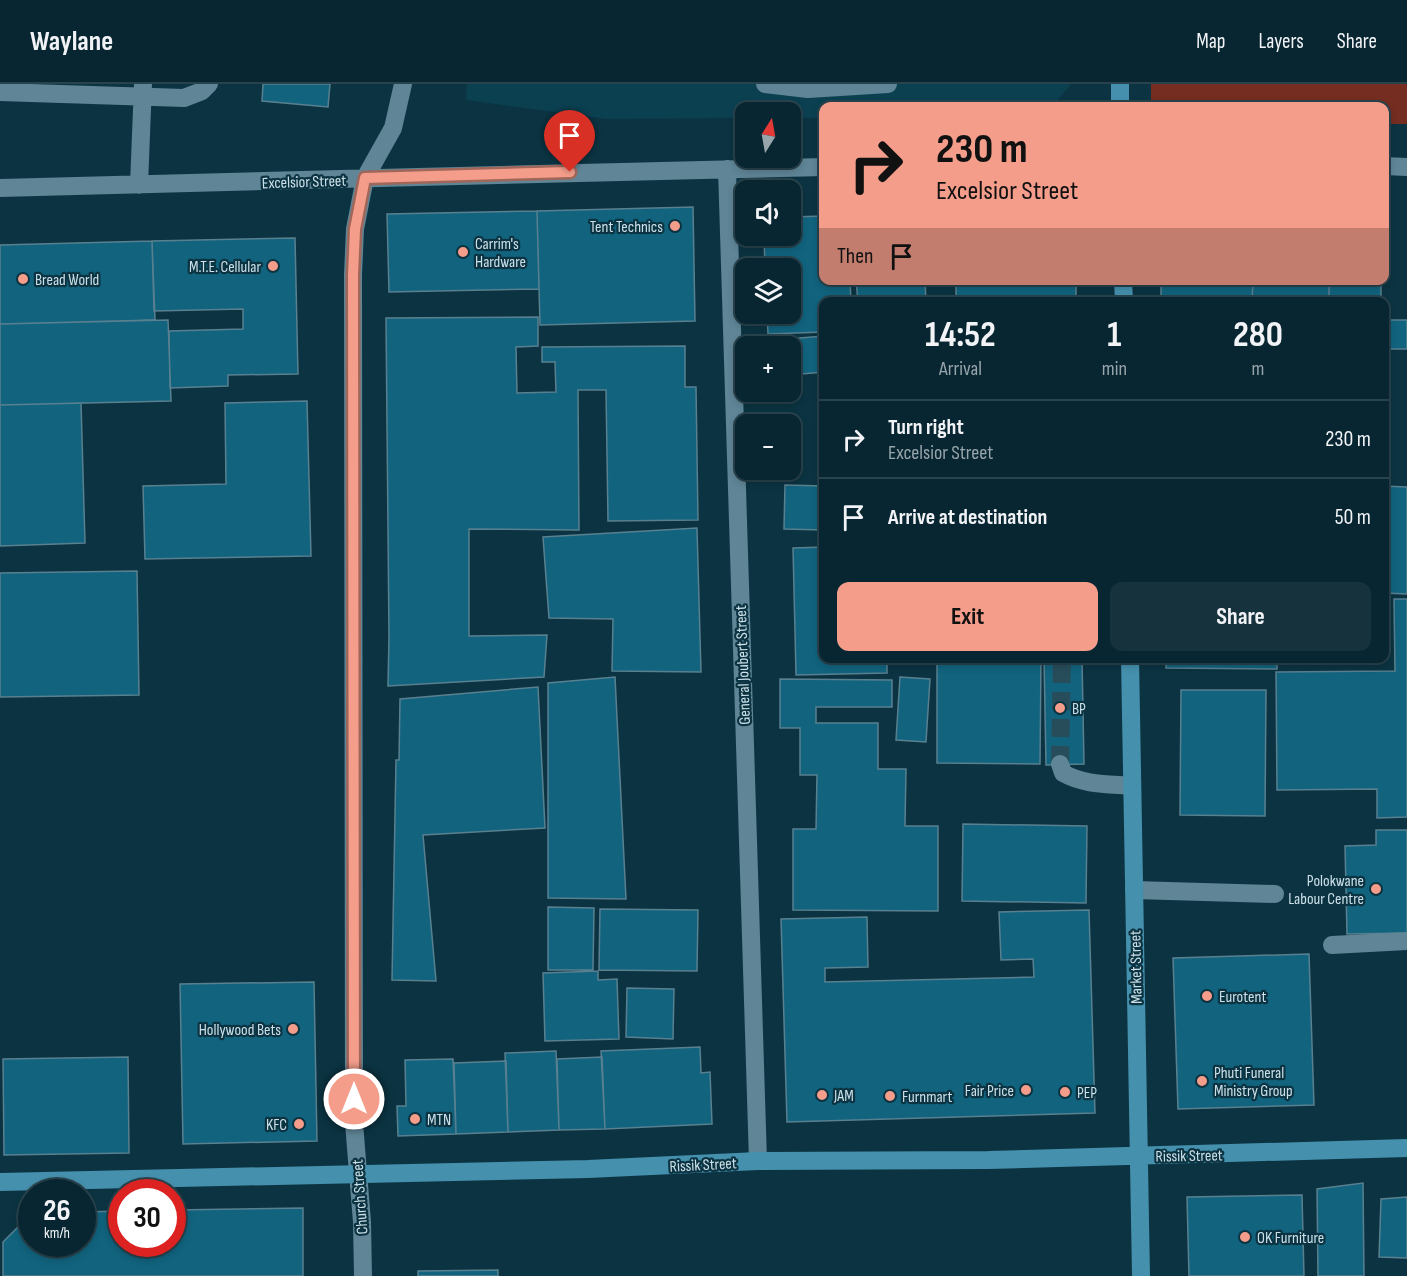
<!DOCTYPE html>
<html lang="en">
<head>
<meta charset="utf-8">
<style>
  body { margin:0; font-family:"Sofia Sans Condensed",sans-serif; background:#16323d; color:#f1f3f6; height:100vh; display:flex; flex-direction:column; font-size:22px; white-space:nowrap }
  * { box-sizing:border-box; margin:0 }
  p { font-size:20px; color:#98a5ab }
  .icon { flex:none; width:33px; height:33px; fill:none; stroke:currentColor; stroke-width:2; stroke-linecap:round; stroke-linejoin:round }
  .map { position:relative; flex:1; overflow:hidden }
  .drawer { position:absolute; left:819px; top:213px; width:570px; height:366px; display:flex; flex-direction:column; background:#082631; border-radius:12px; box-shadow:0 3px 9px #0003,0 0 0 2px #29434d }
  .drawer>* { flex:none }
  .top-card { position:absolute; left:819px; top:18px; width:570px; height:183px; border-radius:12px; box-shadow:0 3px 9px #0003,0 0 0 2px #29434d; background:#f49d8b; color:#111; overflow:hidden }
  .needle { width:39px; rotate:11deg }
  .fabs { position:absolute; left:735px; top:18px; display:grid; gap:12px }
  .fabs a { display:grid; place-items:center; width:66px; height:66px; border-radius:12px; background:#082631; box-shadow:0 3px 9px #0003,0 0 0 2px #29434d; font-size:30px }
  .speed { position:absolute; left:18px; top:1095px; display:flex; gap:12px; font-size:30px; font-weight:700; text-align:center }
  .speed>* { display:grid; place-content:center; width:78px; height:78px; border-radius:50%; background:#082631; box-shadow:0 3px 9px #0003,0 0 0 2px #29434d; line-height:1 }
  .speed small { font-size:15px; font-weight:400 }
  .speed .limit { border:9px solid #d22; background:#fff; color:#111 }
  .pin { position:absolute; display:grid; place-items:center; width:51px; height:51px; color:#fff; margin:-62px -26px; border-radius:50% 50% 50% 0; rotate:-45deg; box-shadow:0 0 6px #0007 }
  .pin .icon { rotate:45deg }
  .me { position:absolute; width:66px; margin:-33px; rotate:0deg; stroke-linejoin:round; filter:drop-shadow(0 0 4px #0008) }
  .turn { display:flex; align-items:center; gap:21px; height:126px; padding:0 18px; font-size:27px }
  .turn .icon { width:78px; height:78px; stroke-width:2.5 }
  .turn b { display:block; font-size:42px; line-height:51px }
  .then { display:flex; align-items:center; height:57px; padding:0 18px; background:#0003; gap:12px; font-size:22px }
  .eta { display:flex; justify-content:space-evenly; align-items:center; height:102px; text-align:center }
  .eta b { font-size:36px; font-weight:700; line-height:42px }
  .button { display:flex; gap:12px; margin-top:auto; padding:12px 18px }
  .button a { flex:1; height:69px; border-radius:12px; background:#f49d8b; color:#111; font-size:24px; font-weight:700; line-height:69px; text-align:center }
  .button a+a { background:#16323d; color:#f1f3f6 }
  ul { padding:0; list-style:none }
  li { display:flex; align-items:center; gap:18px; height:78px; padding:0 18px; border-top:2px solid #29434d }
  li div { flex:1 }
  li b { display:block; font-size:22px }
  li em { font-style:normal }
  header { display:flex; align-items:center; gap:36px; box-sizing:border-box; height:84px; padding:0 30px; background:#082631; border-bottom:2px solid #29434d }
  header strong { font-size:28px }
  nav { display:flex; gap:33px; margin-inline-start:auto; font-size:21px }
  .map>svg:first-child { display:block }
</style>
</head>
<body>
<header>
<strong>Waylane</strong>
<nav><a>Map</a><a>Layers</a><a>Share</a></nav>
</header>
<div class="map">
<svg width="1407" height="1192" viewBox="0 0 1407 1192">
  <rect width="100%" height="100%" fill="#0b3341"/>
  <path fill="#0b4051" d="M467 0H1071L1053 22H824L823 34H791L790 28H746L745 34 606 35 466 16Z"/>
  <path fill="#742d20" d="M1151 0H1407V40H1385L1384 22H1151Z"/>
  <path fill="#11637e" stroke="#598090" stroke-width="1.5" d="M263 0H330L328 23 262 17Z
    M693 123 695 237 540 241 537 127Z
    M537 127 539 205 389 208 387 130Z
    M824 132V196H850L851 218H824V248L768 250 767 230H790V184H765L764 152H790V133Z
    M295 154 298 290 228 291V302L170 304 169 247 243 245V225L154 227 152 157Z
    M152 157 155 236 0 240V161Z
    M856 196H925L926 218H858Z
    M956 196H1076V218H956Z
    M1161 196H1253L1252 218H1161Z
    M1253 196H1329V218H1252Z
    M1329 196H1381V218H1329Z
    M538 233V262L516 263 517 309 556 308 555 278H542V263L685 262V303H696L698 436 608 437 606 306H578L579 446 469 445V552L547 551 544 593 388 602 389 553 386 234Z
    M168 236 171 317 0 321V240Z
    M1384 236H1407V265H1384Z
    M824 252V288L790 291V262H775V256Z
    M307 317 311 472 145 475 143 402 226 400 225 319Z
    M81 319 85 459 0 462V321Z
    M785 401 824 402V446L784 445Z
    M1384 402 1407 403V510L1384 509Z
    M697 444 701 588 612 587 613 535 549 534 543 453Z
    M824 463V574H887V589L796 591 793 464Z
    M137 487 139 611 0 613V489Z
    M1394 515H1407V733L1377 734V705L1277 706 1276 588 1395 587Z
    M937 574H1041L1040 680 937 679Z
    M1082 574 1084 680 1046 681 1044 575Z
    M1166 574H1277V585L1166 584Z
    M615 593 626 815 548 814V599Z
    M900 593 930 595 926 658 896 656Z
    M780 595 892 596V623H816V639H878V685H906L905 742H938V827L793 826V745H816L817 691H800V644H780Z
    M538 603 545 744 423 751 436 897 392 896 396 676H399L400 615Z
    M1181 606H1266L1265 732 1180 731Z
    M963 740 1087 742 1086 819 962 817Z
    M1376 746H1407V849L1347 850 1345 762 1376 761Z
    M548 823 594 824 593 886H548Z
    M600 825 698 826 697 887 599 886Z
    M1089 826 1095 1029 787 1038 781 835 867 833 868 883 825 884V898L1034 893 1033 875 1001 876 999 828Z
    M1309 870 1314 1021 1178 1025 1173 874Z
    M598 887V896L617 895 619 955 545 957 543 889Z
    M314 898 317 1057 183 1060 180 900Z
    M627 904 674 905 673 955 626 953Z
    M700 963 701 989 710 988 712 1040 605 1045 601 967Z
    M556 967 559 1046 508 1048 505 969Z
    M128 973 129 1069 4 1071 3 975Z
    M602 973 605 1045 559 1046 557 975Z
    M453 975 456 1050 398 1052 397 1022H406L405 976Z
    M506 977 508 1048 456 1050 454 979Z
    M1363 1099 1364 1192H1318L1317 1105Z
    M1302 1111 1304 1192H1189L1187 1113Z
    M1407 1113V1174L1379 1173 1381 1115Z
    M303 1124V1192H3V1158L23 1138 32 1134V1160H82V1128L122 1127V1160H172V1126Z
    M498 1186V1192H418V1187Z"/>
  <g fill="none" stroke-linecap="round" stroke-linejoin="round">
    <path stroke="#284d5a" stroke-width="18" stroke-dasharray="18 9" stroke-linecap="butt" d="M1060 680 1062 574"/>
    <path stroke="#5f8596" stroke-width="18" d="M765 0 808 5 888 0
      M0 8 184 14 202 7 209 0
      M1384 82 1407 83
      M727 85 758 1077
      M139 101 143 0
      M0 104C275 97 549 89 824 83
      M1060 680 1063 689C1084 701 1108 700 1132 702
      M1134 806 1275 810
      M1332 861 1407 857
      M363 1192 362 1138 354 1039 353 191 355 145 365 94 393 44 403 0"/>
    <path stroke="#4590ad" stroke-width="18" d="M1120 0V22
      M1123 196 1124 218
      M1130 574 1141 1192
      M0 1098 588 1085 758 1077 988 1076 1407 1064"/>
  </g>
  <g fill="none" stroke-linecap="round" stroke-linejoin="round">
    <g stroke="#9f665a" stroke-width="15">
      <path id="route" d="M354 1015 353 191 355 145 365 94 570 88"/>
    </g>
    <use href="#route" stroke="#f49d8b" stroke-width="10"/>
  </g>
  <g fill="#f49d8b" stroke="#0b3341" stroke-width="2">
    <circle cx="675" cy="142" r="6"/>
    <circle cx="463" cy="168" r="6"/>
    <circle cx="273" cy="182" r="6"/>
    <circle cx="23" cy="195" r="6"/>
    <circle cx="1060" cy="624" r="6"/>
    <circle cx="1376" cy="805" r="6"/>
    <circle cx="1207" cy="912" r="6"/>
    <circle cx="293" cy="945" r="6"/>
    <circle cx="1202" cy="997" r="6"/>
    <circle cx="1026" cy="1006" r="6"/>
    <circle cx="1065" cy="1008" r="6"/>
    <circle cx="822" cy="1011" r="6"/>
    <circle cx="890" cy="1012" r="6"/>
    <circle cx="415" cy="1035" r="6"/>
    <circle cx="299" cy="1040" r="6"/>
    <circle cx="1245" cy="1153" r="6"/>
  </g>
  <g text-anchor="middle" stroke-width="4.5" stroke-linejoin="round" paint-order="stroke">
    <g font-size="16" fill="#cce0e9" stroke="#0b3341">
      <text transform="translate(304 97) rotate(-2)" y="6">Excelsior Street</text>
      <text transform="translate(742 581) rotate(-92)" y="6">General Joubert Street</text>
      <text transform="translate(1135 883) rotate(-91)" y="6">Market Street</text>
      <text transform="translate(1189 1071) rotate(-1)" y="6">Rissik Street</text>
      <text transform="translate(703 1080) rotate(-3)" y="6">Rissik Street</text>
      <text transform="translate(359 1113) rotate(-94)" y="6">Church Street</text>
    </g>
    <g font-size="16" fill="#cce0e9" stroke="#0b3341" text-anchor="start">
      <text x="663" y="148" text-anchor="end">Tent Technics</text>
      <text x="475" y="165">Carrim's<tspan x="475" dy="18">Hardware</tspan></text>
      <text x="261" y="188" text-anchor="end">M.T.E. Cellular</text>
      <text x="35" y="201">Bread World</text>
      <text x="1072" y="630">BP</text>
      <text x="1364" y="802" text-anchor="end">Polokwane<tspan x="1364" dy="18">Labour Centre</tspan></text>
      <text x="1219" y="918">Eurotent</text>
      <text x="281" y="951" text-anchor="end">Hollywood Bets</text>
      <text x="1214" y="994">Phuti Funeral<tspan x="1214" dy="18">Ministry Group</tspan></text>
      <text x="1014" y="1012" text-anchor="end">Fair Price</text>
      <text x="1077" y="1014">PEP</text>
      <text x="834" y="1017">JAM</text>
      <text x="902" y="1018">Furnmart</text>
      <text x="427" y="1041">MTN</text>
      <text x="287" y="1046" text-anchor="end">KFC</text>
      <text x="1257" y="1159">OK Furniture</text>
    </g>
  </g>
</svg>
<div class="fabs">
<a><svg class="needle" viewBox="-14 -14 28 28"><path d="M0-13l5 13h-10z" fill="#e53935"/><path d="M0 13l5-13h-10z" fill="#98a5ab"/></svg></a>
<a><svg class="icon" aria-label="sound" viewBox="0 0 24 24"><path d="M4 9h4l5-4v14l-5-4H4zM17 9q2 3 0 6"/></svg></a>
<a><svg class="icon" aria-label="layers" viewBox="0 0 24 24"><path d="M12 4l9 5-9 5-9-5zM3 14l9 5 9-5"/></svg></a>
<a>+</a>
<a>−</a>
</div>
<div class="speed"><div>26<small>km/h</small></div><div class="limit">30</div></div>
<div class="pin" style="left:570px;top:88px;background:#d93025"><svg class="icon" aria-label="arrive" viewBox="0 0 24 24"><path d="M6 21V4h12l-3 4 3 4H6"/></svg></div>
<svg class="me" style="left:354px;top:1015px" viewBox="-20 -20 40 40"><circle r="17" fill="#f49d8b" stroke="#fff" stroke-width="3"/><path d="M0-11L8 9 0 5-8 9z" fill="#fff"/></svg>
<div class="top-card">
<div class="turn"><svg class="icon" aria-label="right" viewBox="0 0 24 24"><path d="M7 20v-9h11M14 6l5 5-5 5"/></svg><div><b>230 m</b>Excelsior Street</div></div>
<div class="then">Then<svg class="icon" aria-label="arrive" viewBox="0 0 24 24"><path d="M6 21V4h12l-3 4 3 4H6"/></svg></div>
</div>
<section class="drawer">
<div class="eta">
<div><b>14:52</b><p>Arrival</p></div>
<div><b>1</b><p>min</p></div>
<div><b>280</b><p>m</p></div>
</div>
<ul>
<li><svg class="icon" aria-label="right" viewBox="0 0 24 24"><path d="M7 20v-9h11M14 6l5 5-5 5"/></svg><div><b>Turn right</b><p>Excelsior Street</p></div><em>230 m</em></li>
<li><svg class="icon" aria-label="arrive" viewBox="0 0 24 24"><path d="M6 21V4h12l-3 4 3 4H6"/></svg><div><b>Arrive at destination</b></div><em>50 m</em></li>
</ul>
<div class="button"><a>Exit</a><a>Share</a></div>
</section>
</div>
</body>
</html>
